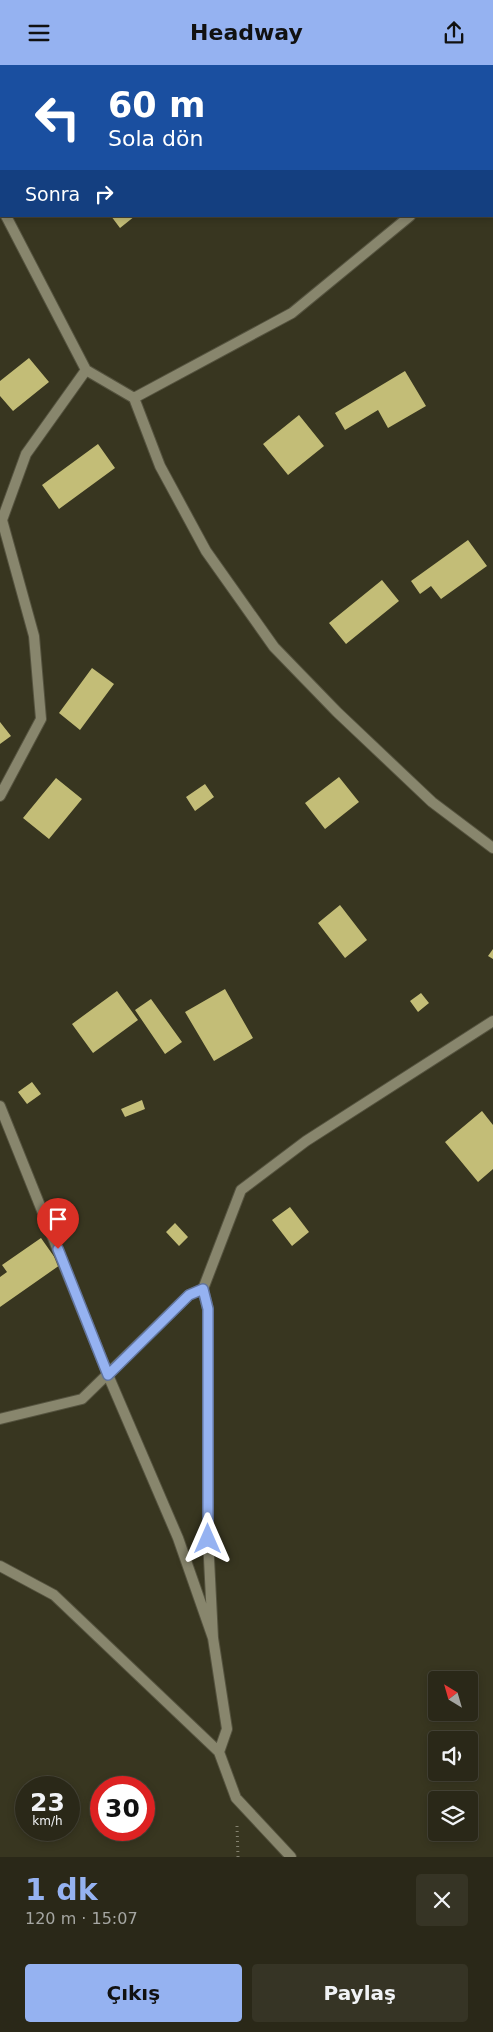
<!DOCTYPE html>
<html lang="tr">
<head>
<meta charset="utf-8">
<style>
  body { margin:0; font-family:"DejaVu Sans",sans-serif; background:#363425; color:#f1f3f6; height:100vh; display:flex; flex-direction:column; font-size:19px; white-space:nowrap }
  * { box-sizing:border-box; margin:0 }
  p { font-size:16px; color:#a5a6a2 }
  .icon { flex:none; width:28px; height:28px; fill:none; stroke:currentColor; stroke-width:2; stroke-linecap:round; stroke-linejoin:round }
  .map { position:relative; height:1792px; overflow:hidden }
  .side { display:flex; flex-direction:column; background:#2a2818; flex:1 }
  .side>* { flex:none }
  .hud { position:absolute; left:0px; top:0px; width:494px; height:152px; box-shadow:0 2px 8px #0003,0 0 0 1px #464437; background:#1a4fa0; color:#fff; overflow:hidden }
  .needle { width:32px; rotate:323deg }
  .buttons { position:absolute; left:428px; top:1606px; display:grid; gap:10px }
  .buttons a { display:grid; place-items:center; width:50px; height:50px; border-radius:5px; background:#2a2818; box-shadow:0 2px 8px #0003,0 0 0 1px #464437; font-size:25px }
  .speed { position:absolute; left:15px; top:1711px; display:flex; gap:10px; font-size:25px; font-weight:700; text-align:center }
  .speed>* { display:grid; place-content:center; width:65px; height:65px; border-radius:50%; background:#2a2818; box-shadow:0 2px 8px #0003,0 0 0 1px #464437; line-height:1 }
  .speed small { font-size:12px; font-weight:400 }
  .speed .limit { border:8px solid #d22; background:#fff; color:#111 }
  .pin { position:absolute; display:grid; place-items:center; width:42px; height:42px; color:#fff; margin:-51px -21px; border-radius:50% 50% 50% 0; rotate:-45deg; box-shadow:0 0 5px #0007 }
  .pin .icon { rotate:45deg }
  .me { position:absolute; width:55px; margin:-28px; rotate:0deg; stroke-linejoin:round; filter:drop-shadow(0 0 4px #0008) }
  .turn { display:flex; align-items:center; gap:18px; height:105px; padding:0 25px; font-size:22px }
  .turn .icon { width:65px; height:65px; stroke-width:2.5 }
  .turn b { display:block; font-size:35px; line-height:42px }
  .then { display:flex; align-items:center; height:48px; padding:0 25px; background:#0003; gap:10px; font-size:19px }
  .round { display:grid; place-items:center; flex:none; width:52px; height:52px; border-radius:5px; background:#363425 }
  .overview { display:flex; align-items:center; justify-content:space-between; height:85px; padding:0 25px }
  h1 { font-size:30px; font-weight:700; line-height:38px; color:#95b2f1 }
  .cta { display:flex; gap:10px; margin-top:auto; padding:10px 25px }
  .cta a { flex:1; height:58px; border-radius:5px; background:#95b2f1; color:#111; font-size:20px; font-weight:700; line-height:58px; text-align:center }
  .cta a+a { background:#363425; color:#f1f3f6 }
  header { display:flex; justify-content:space-between; align-items:center; height:65px; padding:0 25px; background:#95b2f1; color:#111; font-size:22px; font-weight:700 }
  .map>svg:first-child { display:block }
</style>
</head>
<body>
<header><svg class="icon" aria-label="menu" viewBox="0 0 24 24"><path d="M4 6h16M4 12h16M4 18h16"/></svg>Headway<svg class="icon" aria-label="share" viewBox="0 0 24 24"><path d="M12 15V3M7 8l5-5 5 5M5 13v7h14v-7"/></svg></header>
<div class="map">
<svg width="493" height="1792" viewBox="0 0 493 1792">
  <rect width="100%" height="100%" fill="#383620"/>
  <path fill="#c3bd77" d="M111 151H135L120 163Z
    M29 293 49 317 13 346 0 331V316Z
    M405 306 426 341 388 363 378 345 345 365 335 348Z
    M299 350 324 381 288 410 263 379Z
    M98 379 115 403 59 444 42 420Z
    M468 475 487 501 441 534 431 521 420 529 411 516Z
    M382 515 399 536 346 579 329 558Z
    M92 603 114 619 80 665 59 648Z
    M0 657 11 671 0 679Z
    M339 712 359 737 325 764 305 738Z
    M56 713 82 734 49 774 23 753Z
    M205 719 214 732 195 746 186 732Z
    M340 840 367 875 345 893 318 858Z
    M493 884V894L488 891Z
    M225 924 253 973 214 996 185 947Z
    M117 926 138 955 93 988 72 959Z
    M421 928 429 938 418 947 410 936Z
    M151 934 182 977 165 989 135 945Z
    M32 1017 41 1029 27 1039 18 1027Z
    M142 1035 145 1044 125 1052 121 1044Z
    M482 1046 493 1060V1104L478 1117 445 1077Z
    M290 1142 309 1167 292 1181 272 1155Z
    M175 1158 188 1172 179 1181 166 1167Z
    M41 1173 60 1200 0 1242V1212L7 1207 2 1200Z"/>
  <g fill="none" stroke-linecap="round" stroke-linejoin="round">
    <g stroke="#55533f" stroke-width="12">
      <path id="street" d="M436 0V1
        M0 139 1 142
        M6 151 86 305 134 333 160 401 206 486 274 582 337 647 432 737 493 783
        M134 333 292 248 410 151
        M0 731 41 654 34 571 2 455 26 389 86 305
        M0 1041 108 1310 178 1473 213 1573 227 1664 219 1687
        M0 1354 82 1334 189 1230 203 1224
        M0 1501 54 1530 219 1687 236 1733 291 1792
        M213 1573 208 1474V1244L203 1224 241 1125 306 1076 493 956"/>
    </g>
    <path stroke="#848270" stroke-width="3" stroke-dasharray="1 4" stroke-linecap="butt" d="M237 1761 238 1792"/>
    <use href="#street" stroke="#88866d" stroke-width="10"/>
  </g>
  <g fill="none" stroke-linecap="round" stroke-linejoin="round">
    <g stroke="#61749d" stroke-width="12">
      <path id="route" d="M58 1184 108 1310 189 1230 203 1224 208 1244V1474"/>
    </g>
    <use href="#route" stroke="#95b2f1" stroke-width="9"/>
  </g>
</svg>
<div class="buttons">
<a><svg class="needle" viewBox="-14 -14 28 28"><path d="M0-13l5 13h-10z" fill="#e53935"/><path d="M0 13l5-13h-10z" fill="#a5a6a2"/></svg></a>
<a><svg class="icon" aria-label="sound" viewBox="0 0 24 24"><path d="M4 9h4l5-4v14l-5-4H4zM17 9q2 3 0 6"/></svg></a>
<a><svg class="icon" aria-label="layers" viewBox="0 0 24 24"><path d="M12 4l9 5-9 5-9-5zM3 14l9 5 9-5"/></svg></a>
</div>
<div class="speed"><div>23<small>km/h</small></div><div class="limit">30</div></div>
<div class="pin" style="left:58px;top:1184px;background:#d93025"><svg class="icon" aria-label="arrive" viewBox="0 0 24 24"><path d="M6 21V4h12l-3 4 3 4H6"/></svg></div>
<svg class="me" style="left:208px;top:1474px" viewBox="-20 -20 40 40"><path d="M0-17L14 15 0 8-14 15z" fill="#95b2f1" stroke="#fff" stroke-width="4"/></svg>
<div class="hud">
<div class="turn"><svg class="icon" aria-label="left" viewBox="0 0 24 24"><path d="M17 20v-9H6M10 6l-5 5 5 5"/></svg><div><b>60 m</b>Sola dön</div></div>
<div class="then">Sonra<svg class="icon" aria-label="right" viewBox="0 0 24 24"><path d="M7 20v-9h11M14 6l5 5-5 5"/></svg></div>
</div>
</div>
<section class="side">
<div class="overview"><div><h1>1 dk</h1><p>120 m · 15:07</p></div><a class="round"><svg class="icon" aria-label="close" viewBox="0 0 24 24"><path d="M6 6l12 12M18 6L6 18"/></svg></a></div>
<div class="cta"><a>Çıkış</a><a>Paylaş</a></div>
</section>
</body>
</html>
